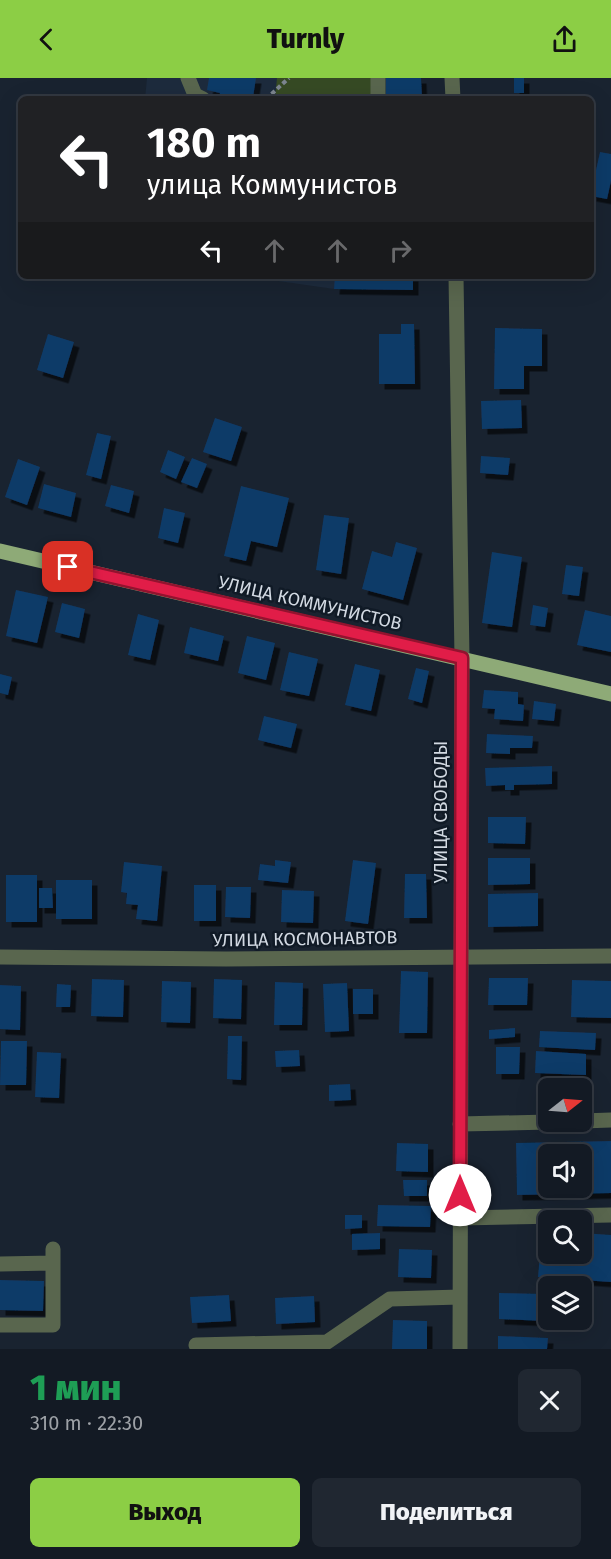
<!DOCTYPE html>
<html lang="ru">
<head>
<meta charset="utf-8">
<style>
  body { margin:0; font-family:"Fira Sans",sans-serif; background:#202731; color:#f1f3f6; height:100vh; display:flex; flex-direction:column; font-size:22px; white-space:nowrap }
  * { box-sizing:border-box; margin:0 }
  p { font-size:20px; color:#9da1a6 }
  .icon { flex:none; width:33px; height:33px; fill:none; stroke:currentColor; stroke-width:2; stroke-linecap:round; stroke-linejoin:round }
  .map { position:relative; height:1271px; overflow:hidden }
  .details { display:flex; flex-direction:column; background:#131a24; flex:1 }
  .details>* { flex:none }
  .hud { position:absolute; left:18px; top:18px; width:576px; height:183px; border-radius:9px; box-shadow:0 6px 24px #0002,0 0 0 2px #323841; background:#202124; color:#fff; overflow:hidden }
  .needle { width:39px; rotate:73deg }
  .fabs { position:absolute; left:538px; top:1000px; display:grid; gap:12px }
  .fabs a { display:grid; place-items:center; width:54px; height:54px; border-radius:9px; background:#131a24; box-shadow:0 6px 24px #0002,0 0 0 2px #323841; font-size:30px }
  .pin { position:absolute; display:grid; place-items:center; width:51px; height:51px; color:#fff; margin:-26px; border-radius:12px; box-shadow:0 3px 9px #0006 }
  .me { position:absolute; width:66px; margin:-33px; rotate:0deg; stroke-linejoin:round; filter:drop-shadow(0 0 4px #0008) }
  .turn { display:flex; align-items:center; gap:21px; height:126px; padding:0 30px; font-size:27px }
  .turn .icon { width:78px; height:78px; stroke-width:2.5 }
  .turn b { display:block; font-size:42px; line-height:51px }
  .lanes { display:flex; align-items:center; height:57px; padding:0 30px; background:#0003; justify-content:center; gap:30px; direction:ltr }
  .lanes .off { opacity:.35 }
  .round { display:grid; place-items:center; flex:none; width:63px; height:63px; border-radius:9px; background:#202731 }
  .headline { display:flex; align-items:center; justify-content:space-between; height:102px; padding:0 30px }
  h1 { font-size:36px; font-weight:800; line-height:45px; color:#1e9e55 }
  .cta { display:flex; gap:12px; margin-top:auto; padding:12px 30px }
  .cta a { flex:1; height:69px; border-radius:9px; background:#8cce45; color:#111; font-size:24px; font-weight:800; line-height:69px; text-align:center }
  .cta a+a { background:#202731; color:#f1f3f6 }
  header { display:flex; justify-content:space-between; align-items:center; height:78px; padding:0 30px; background:#8cce45; color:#111; font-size:27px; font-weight:800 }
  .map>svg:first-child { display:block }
</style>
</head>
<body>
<header><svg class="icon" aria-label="back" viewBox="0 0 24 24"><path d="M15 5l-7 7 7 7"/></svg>Turnly<svg class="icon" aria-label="share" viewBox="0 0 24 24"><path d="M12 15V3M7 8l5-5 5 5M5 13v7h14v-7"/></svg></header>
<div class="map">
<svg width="611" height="1271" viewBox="0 0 611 1271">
  <defs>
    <filter id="shadow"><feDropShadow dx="5.5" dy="5.5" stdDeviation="0" flood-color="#0009"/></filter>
  </defs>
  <rect width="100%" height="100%" fill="#192330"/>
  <path fill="#1d2b3d" d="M147 0H421L422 21H145Z
    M243 198H413V212L334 211Z"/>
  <path fill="#364a24" d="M277 0H371V21H275Z"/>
  <path fill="#113a67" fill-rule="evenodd" filter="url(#shadow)" d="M209 0H256L253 19 233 17V21H219L220 15 207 12Z
    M386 0H421L422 21H386Z
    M514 0H524V15H514Z
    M600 74 611 76V103L607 121 591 118V100L594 101Z
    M335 198H413V212L334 211Z
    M401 246H414L415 306H379V256H401Z
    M495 250 542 251V288H524V311H494Z
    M48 256 74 264 63 300 37 292Z
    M521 322 522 350 482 351 481 323Z
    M215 340 242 349 231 383 203 374Z
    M97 355 111 358 101 401 86 397Z
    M168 372 185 379 176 401 160 394Z
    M481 378 510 380 508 397 480 395Z
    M192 380 207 386 197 410 181 404Z
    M18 381 40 389 27 427 5 419Z
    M44 406 76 415 71 439 38 430Z
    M111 407 134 413 129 435 105 428Z
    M241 408 289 420 277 469 251 463 246 483 224 478Z
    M164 430 185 435 178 465 158 460Z
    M324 437 349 440 341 496 316 492Z
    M396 464 417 470 403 522 362 511 372 473 392 479Z
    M492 474 522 479 512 549 482 545Z
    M566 487 583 489 579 518 562 516Z
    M16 512 48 519 37 565 6 558Z
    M62 525 85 531 79 560 55 554Z
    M533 527 548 530 545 549 530 547Z
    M585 532 611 538V574L577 567Z
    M138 536 159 542 150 582 128 577Z
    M190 549 224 558 218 583 184 575Z
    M247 558 275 565 266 602 238 595Z
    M289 574 318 581 309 618 280 612Z
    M355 586 380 592 371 633 345 627Z
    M416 590 429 593 422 625 408 621Z
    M0 596 12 599 8 617 0 615Z
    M484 612 518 614V626L524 627 523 643 494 641 495 631 482 630Z
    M534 623 556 626 554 643 532 641Z
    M264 638 297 646 291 670 258 662Z
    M487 656 533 658 532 670H510V676L486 675Z
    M552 688V706L514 707V712H505V707L486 708 485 690Z
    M488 739H526L525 766 488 765Z
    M488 780H530V806L488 807Z
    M275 782 291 784 288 805 258 802 260 786 275 788Z
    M353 782 376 785 368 846 345 843Z
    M124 784 162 788 157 843 136 841 138 827 126 826 127 815 121 814Z
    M405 796H426L427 840H404Z
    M6 797H37V844H6Z
    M56 802H92V841H56Z
    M194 807H216V843H194Z
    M226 809H251L250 840 225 839Z
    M39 810H52L53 830H39Z
    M282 812 314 813 313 845 281 844Z
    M538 815V848L488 849V816Z
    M401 893 428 894 427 955H399Z
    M489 900H528L527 927H488Z
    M92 901 124 902 123 939 91 938Z
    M214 901 242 902 241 941 213 940Z
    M572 902 611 903V940L571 939Z
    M162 903 191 904 190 945 161 944Z
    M275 904 303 905 302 947H274Z
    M347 905 349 953 325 954 323 906Z
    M57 906 71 907 70 929H56Z
    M0 907 21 908 20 952 0 951Z
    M353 911H373V936H353Z
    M515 950V959L489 961V952Z
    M540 953 596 955 595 972 539 969Z
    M228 958H242L241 1002 227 1001Z
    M1 963H27L26 1007H0Z
    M496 969H520L519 996H496Z
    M299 972 300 988 276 989 275 973Z
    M536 973 586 976V997L535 995Z
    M37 974 61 975 59 1020 35 1019Z
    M350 1006 351 1022 329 1023V1007Z
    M611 1063V1115L517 1117 516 1065ZM549 1077H582V1110H549Z
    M397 1065 428 1066V1094L396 1093Z
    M403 1102H427V1118H404Z
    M378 1127 431 1128 430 1149 377 1148Z
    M345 1137H362V1150L345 1151Z
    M542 1152H549V1176H582V1155L611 1157V1204L538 1199Z
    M380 1155V1171L352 1172V1156Z
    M399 1171 432 1172 431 1200 398 1199Z
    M0 1202 44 1203 43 1233 0 1232Z
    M499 1215 545 1216V1243L499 1241Z
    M229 1217 231 1243 192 1245 190 1219Z
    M314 1218 315 1244 276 1246 275 1220Z
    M393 1242 427 1243V1271H392Z
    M498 1258 548 1260 547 1271H498Z"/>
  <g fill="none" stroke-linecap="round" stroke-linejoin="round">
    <path stroke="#7c858f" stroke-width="4" stroke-dasharray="4.5 3" stroke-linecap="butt" d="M266 21 289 0"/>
    <path stroke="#59664e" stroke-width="15" d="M188 0 195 17 203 21
      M378 0V21
      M452 0 453 21
      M456 198 462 580 460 1271
      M0 879 226 881 611 878
      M582 1043 611 1042
      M460 1046 549 1044
      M460 1140 611 1137
      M0 1186 53 1185
      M0 1247H53V1171
      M196 1267 327 1264 390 1221 460 1219"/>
    <path stroke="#8eaa77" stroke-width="15" d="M0 473 611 616"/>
  </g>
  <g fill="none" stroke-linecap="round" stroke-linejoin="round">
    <g stroke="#92132f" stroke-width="15">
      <path id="route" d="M68 489 462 580 460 1117"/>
    </g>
    <use href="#route" stroke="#e11d48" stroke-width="10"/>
  </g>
  <g text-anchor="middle" stroke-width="5" stroke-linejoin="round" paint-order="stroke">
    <g font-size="18" fill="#d2d9e2" stroke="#101a26">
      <text transform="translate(310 525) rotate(13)" y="6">УЛИЦА КОММУНИСТОВ</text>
      <text transform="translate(441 734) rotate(-90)" y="6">УЛИЦА СВОБОДЫ</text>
      <text transform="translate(305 861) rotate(-1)" y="6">УЛИЦА КОСМОНАВТОВ</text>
    </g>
  </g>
</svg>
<div class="fabs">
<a><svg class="needle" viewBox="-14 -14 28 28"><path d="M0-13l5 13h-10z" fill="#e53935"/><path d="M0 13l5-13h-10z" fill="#9da1a6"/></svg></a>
<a><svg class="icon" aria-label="sound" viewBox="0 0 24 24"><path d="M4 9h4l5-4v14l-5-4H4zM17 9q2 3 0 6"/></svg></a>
<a><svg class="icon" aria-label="search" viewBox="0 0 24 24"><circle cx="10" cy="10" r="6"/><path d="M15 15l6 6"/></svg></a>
<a><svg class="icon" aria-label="layers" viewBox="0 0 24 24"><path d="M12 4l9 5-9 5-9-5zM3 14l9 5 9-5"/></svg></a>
</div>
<div class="pin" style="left:68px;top:489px;background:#d93025"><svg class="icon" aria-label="arrive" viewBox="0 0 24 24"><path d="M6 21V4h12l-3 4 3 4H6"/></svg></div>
<svg class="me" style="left:460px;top:1117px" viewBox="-20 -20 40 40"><circle r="19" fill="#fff"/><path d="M0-13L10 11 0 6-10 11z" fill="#e11d48"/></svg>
<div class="hud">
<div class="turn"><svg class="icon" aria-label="left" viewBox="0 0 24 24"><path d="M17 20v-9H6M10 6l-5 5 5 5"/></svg><div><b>180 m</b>улица Коммунистов</div></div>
<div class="lanes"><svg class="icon" aria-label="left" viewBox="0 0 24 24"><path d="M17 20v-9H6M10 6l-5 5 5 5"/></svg><svg class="icon off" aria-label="ahead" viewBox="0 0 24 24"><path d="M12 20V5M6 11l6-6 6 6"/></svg><svg class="icon off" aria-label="ahead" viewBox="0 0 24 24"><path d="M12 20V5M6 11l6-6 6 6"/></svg><svg class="icon off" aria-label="right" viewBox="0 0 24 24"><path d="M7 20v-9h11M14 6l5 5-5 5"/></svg></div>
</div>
</div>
<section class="details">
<div class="headline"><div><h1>1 мин</h1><p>310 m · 22:30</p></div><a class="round"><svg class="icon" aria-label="close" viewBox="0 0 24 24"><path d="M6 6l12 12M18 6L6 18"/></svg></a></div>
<div class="cta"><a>Выход</a><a>Поделиться</a></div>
</section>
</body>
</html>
